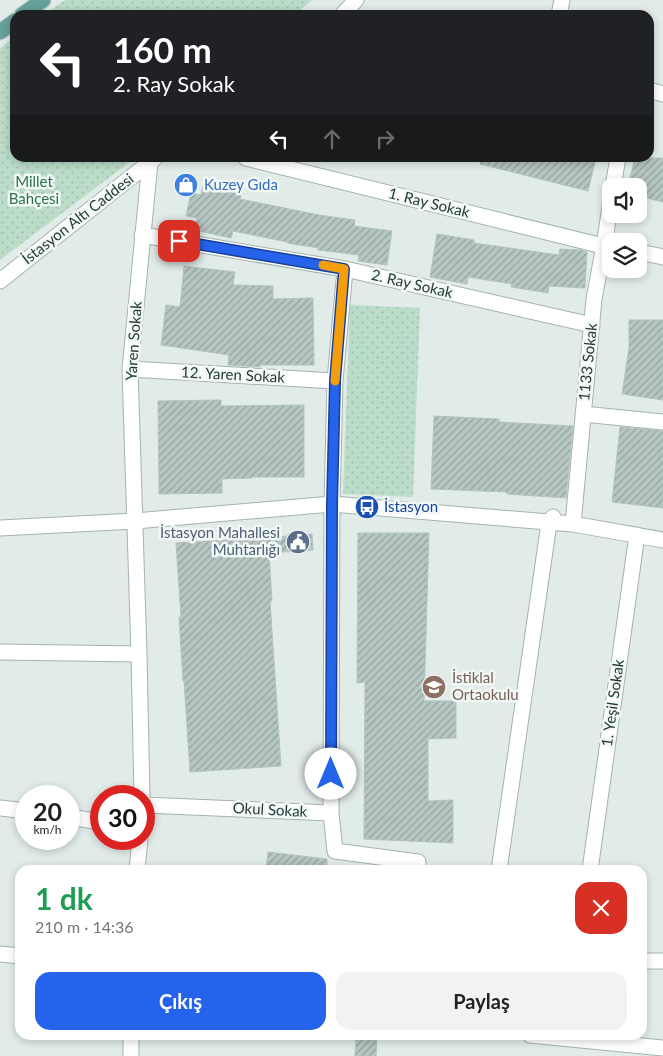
<!DOCTYPE html>
<html lang="tr">
<head>
<meta charset="utf-8">
<style>
  body { margin:0; font-family:Lato,sans-serif; background:#f2f2f2; color:#222; height:100vh; display:flex; flex-direction:column; font-size:19px; white-space:nowrap }
  * { box-sizing:border-box; margin:0 }
  p { font-size:16px; color:#767676 }
  .icon { flex:none; width:28px; height:28px; fill:none; stroke:currentColor; stroke-width:2; stroke-linecap:round; stroke-linejoin:round }
  .map { position:relative; flex:1; overflow:hidden }
  .details { position:absolute; left:15px; top:865px; width:632px; height:175px; display:flex; flex-direction:column; background:#fff; border-radius:15px; box-shadow:0 2px 8px #0003 }
  .details>* { flex:none }
  .banner { position:absolute; left:10px; top:10px; width:644px; height:152px; border-radius:15px; box-shadow:0 2px 8px #0003; background:#202124; color:#fff; overflow:hidden }
  .controls { position:absolute; left:602px; top:178px; display:grid; gap:10px }
  .controls a { display:grid; place-items:center; width:45px; height:45px; border-radius:10px; background:#fff; box-shadow:0 2px 8px #0003; font-size:25px }
  .speed { position:absolute; left:15px; top:785px; display:flex; gap:10px; font-size:25px; font-weight:700; text-align:center }
  .speed>* { display:grid; place-content:center; width:65px; height:65px; border-radius:50%; background:#fff; box-shadow:0 2px 8px #0003; line-height:1 }
  .speed small { font-size:12px; font-weight:400 }
  .speed .limit { border:8px solid #d22; background:#fff; color:#111 }
  .pin { position:absolute; display:grid; place-items:center; width:42px; height:42px; color:#fff; margin:-21px; border-radius:10px; box-shadow:0 2px 8px #0006 }
  .me { position:absolute; width:55px; margin:-28px; rotate:0deg; stroke-linejoin:round; filter:drop-shadow(0 0 4px #0008) }
  .turn { display:flex; align-items:center; gap:18px; height:105px; padding:0 20px; font-size:22px }
  .turn .icon { width:65px; height:65px; stroke-width:2.5 }
  .turn b { display:block; font-size:35px; line-height:42px }
  .lanes { display:flex; align-items:center; height:48px; padding:0 20px; background:#0003; justify-content:center; gap:25px; direction:ltr }
  .lanes .off { opacity:.35 }
  .round { display:grid; place-items:center; flex:none; width:52px; height:52px; border-radius:15px; background:#f2f2f2 }
  .overview { display:flex; align-items:center; justify-content:space-between; height:85px; padding:0 20px }
  h1 { font-size:30px; font-weight:700; line-height:38px; color:#1e9e55 }
  .primary-button { display:flex; gap:10px; margin-top:auto; padding:10px 20px }
  .primary-button a { flex:1; height:58px; border-radius:15px; background:#2563eb; color:#fff; font-size:20px; font-weight:700; line-height:58px; text-align:center }
  .primary-button a+a { background:#f2f2f2; color:#222 }
  .map>svg:first-child { display:block }
</style>
</head>
<body>
<div class="map">
<svg width="663" height="1056" viewBox="0 0 663 1056">
  <defs>
    <pattern id="park-dots" width="8" height="8" patternUnits="userSpaceOnUse" patternTransform="scale(1.25)"><rect width="8" height="8" fill="#badcc8"/><path d="M2 2h.1M6 6h.1" fill="none" stroke="#a0bead" stroke-width="1.8" stroke-linecap="round"/></pattern>
    <pattern id="building-hatch" width="6" height="6" patternUnits="userSpaceOnUse" patternTransform="scale(1.25)"><rect width="6" height="6" fill="#b6c6c2"/><path d="M-1 1l2-2M0 6l6-6M5 7l2-2" fill="none" stroke="#94a29f"/></pattern>
  </defs>
  <rect width="100%" height="100%" fill="#e1ebe8"/>
  <path fill="url(#park-dots)" d="M65 0H312L295 15H44Z
    M15 37V158H135L0 260V48Z
    M350 305 420 308 413 497 343 494Z"/>
  <path fill="url(#building-hatch)" stroke="#b3c4c0" d="M481 158H596L588 191 480 164Z
    M635 158H663V202L639 196V186H628Z
    M203 185 241 194 240 199 319 215 355 220 354 226 392 231 387 265 358 261 359 255 318 250V248L287 243V242L233 231 231 238 194 230 197 218 186 216 191 193 201 195Z
    M437 234 474 240V243L559 255 560 249 581 250 587 252 585 288 549 286 548 293 511 287 512 284 468 277 467 284 430 277Z
    M184 266 235 272 233 285 273 286V299L313 298 314 365H260V367L228 365 229 355 161 345 166 305 180 307Z
    M629 320H663V400L622 394 629 347Z
    M221 400V406L304 405V477H252V478L222 479V493L159 494 158 401Z
    M434 416 499 419V422L573 426 566 498 507 494V492L431 489Z
    M620 427 663 431V508L612 502Z
    M306 533V535L312 534 313 550 269 553 272 601H270L281 766 190 772 184 681H183L179 617H181L176 543 288 536V534Z
    M358 533H429L424 701H456V738L428 739V801L453 800V843L364 839 365 682 357 683Z
    M268 852 327 859V870H266Z
    M356 1035H377L376 1056H355Z"/>
  <g fill="none" stroke-linecap="round" stroke-linejoin="round">
    <g stroke="#a4b3b0" stroke-width="17">
      <path id="minor" d="M342 15 356 0
        M559 15 562 0
        M649 90 663 94
        M246 158 611 248
        M613 186 618 158
        M142 235 345 269 592 325
        M639 252 663 257
        M0 281 154 159
        M130 369 335 381
        M583 414 663 422
        M573 524 594 299 604 246 611 200
        M0 528 135 521 332 504 573 524 663 540
        M0 652 139 654
        M142 796 139 654 130 369 150 162
        M144 805 331 813 332 504 335 381 345 269
        M0 808 26 811
        M331 813 335 851 418 862V870
        M69 817 101 822
        M137 870 140 839
        M499 870 549 523 553 517
        M590 870 637 535
        M0 954 20 956
        M642 961H663
        M131 1035V1056
        M530 1035 663 1048"/>
    </g>
    <g stroke="#c1c8c7" stroke-width="17">
      <path id="major" d="M22 15 43 0
        M0 32 15 21"/>
    </g>
    <use href="#minor" stroke="#fff" stroke-width="15"/>
    <use href="#major" stroke="#66a09a" stroke-width="15"/>
  </g>
  <g fill="none" stroke-linecap="round" stroke-linejoin="round">
    <g stroke="#184099" stroke-width="12">
      <path id="route" d="M179 241 344 269 335 381 332 504 331 774"/>
    </g>
    <use href="#route" stroke="#2563eb" stroke-width="9"/>
    <path stroke="#f59e0b" stroke-width="9" d="M323 265 344 269 335 381"/>
  </g>
  <defs>
    <g id="shop-disc" transform="scale(1.25)"><circle r="9.5" fill="#3f7fe0" stroke="#f1f8f5"/><path d="M-5-2.5h2.3a2.7 3.5 0 0 1 5.4 0H5L5.5 6h-11ZM-1.5-2.5h3a1.5 2.3 0 0 0-3 0Z" fill="#fff"/></g>
    <g id="bus-disc" transform="scale(1.25)"><circle r="9.5" fill="#1a4fb4" stroke="#f1f8f5"/><path d="M-5-6H5V4H4V6H2V4H-2V6H-4V4H-5ZM-3.5-4V0h7V-4ZM-3.5 1.2v1.5H-2V1.2ZM2 1.2v1.5H3.5V1.2Z" fill="#fff"/></g>
    <g id="civic-disc" transform="scale(1.25)"><circle r="9.5" fill="#5c6f8a" stroke="#f1f8f5"/><path d="M-.6-6.5H3V-4.5H.6V-3L4-1V1h2V6H-6V1h2V-1L-.6-3ZM-1.2 2.5V6h2.4V2.5Z" fill="#fff"/></g>
    <g id="school-disc" transform="scale(1.25)"><circle r="9.5" fill="#8d6e63" stroke="#f1f8f5"/><path d="M0-5L7-2L0 1L-7-2ZM-4 1L0 2.5L4 1V4Q0 6-4 4Z" fill="#fff"/></g>
  </defs>
  <g fill-rule="evenodd">
    <use href="#shop-disc" x="186" y="185"/>
    <use href="#bus-disc" x="367" y="507"/>
    <use href="#civic-disc" x="298" y="542"/>
    <use href="#school-disc" x="434" y="687"/>
  </g>
  <g text-anchor="middle" stroke-width="5" stroke-linejoin="round" paint-order="stroke">
    <g font-size="15" fill="#2d7152" stroke="#f1f8f5">
      <text x="34" y="187">Millet<tspan x="34" dy="17">Bahçesi</tspan></text>
    </g>
    <g font-size="15" fill="#366cbe" stroke="#f1f8f5" text-anchor="start">
      <text x="204" y="190">Kuzey Gıda</text>
    </g>
    <g font-size="15" fill="#223b38" stroke="#f1f8f5">
      <text transform="translate(429 203) rotate(14)" y="5">1. Ray Sokak</text>
      <text transform="translate(78 219) rotate(-38)" y="5">İstasyon Altı Caddesi</text>
      <text transform="translate(412 284) rotate(13)" y="5">2. Ray Sokak</text>
      <text transform="translate(134 341) rotate(-86)" y="5">Yaren Sokak</text>
      <text transform="translate(588 362) rotate(-84)" y="5">1133 Sokak</text>
      <text transform="translate(233 375) rotate(3)" y="5">12. Yaren Sokak</text>
      <text transform="translate(613 703) rotate(-82)" y="5">1. Yeşil Sokak</text>
      <text transform="translate(270 810) rotate(3)" y="5">Okul Sokak</text>
    </g>
    <g font-size="15" fill="#164399" stroke="#f1f8f5" text-anchor="start">
      <text x="384" y="512">İstasyon</text>
    </g>
    <g font-size="15" fill="#4e5e75" stroke="#f1f8f5" text-anchor="end">
      <text x="280" y="538">İstasyon Mahallesi<tspan x="280" dy="17">Muhtarlığı</tspan></text>
    </g>
    <g font-size="15" fill="#785e54" stroke="#f1f8f5" text-anchor="start">
      <text x="452" y="683">İstiklal<tspan x="452" dy="17">Ortaokulu</tspan></text>
    </g>
  </g>
</svg>
<div class="controls">
<a><svg class="icon" aria-label="sound" viewBox="0 0 24 24"><path d="M4 9h4l5-4v14l-5-4H4zM17 9q2 3 0 6"/></svg></a>
<a><svg class="icon" aria-label="layers" viewBox="0 0 24 24"><path d="M12 4l9 5-9 5-9-5zM3 14l9 5 9-5"/></svg></a>
</div>
<div class="speed"><div>20<small>km/h</small></div><div class="limit">30</div></div>
<div class="pin" style="left:179px;top:241px;background:#d93025"><svg class="icon" aria-label="arrive" viewBox="0 0 24 24"><path d="M6 21V4h12l-3 4 3 4H6"/></svg></div>
<svg class="me" style="left:331px;top:774px" viewBox="-20 -20 40 40"><circle r="19" fill="#fff"/><path d="M0-13L10 11 0 6-10 11z" fill="#2563eb"/></svg>
<div class="banner">
<div class="turn"><svg class="icon" aria-label="left" viewBox="0 0 24 24"><path d="M17 20v-9H6M10 6l-5 5 5 5"/></svg><div><b>160 m</b>2. Ray Sokak</div></div>
<div class="lanes"><svg class="icon" aria-label="left" viewBox="0 0 24 24"><path d="M17 20v-9H6M10 6l-5 5 5 5"/></svg><svg class="icon off" aria-label="ahead" viewBox="0 0 24 24"><path d="M12 20V5M6 11l6-6 6 6"/></svg><svg class="icon off" aria-label="right" viewBox="0 0 24 24"><path d="M7 20v-9h11M14 6l5 5-5 5"/></svg></div>
</div>
<section class="details">
<div class="overview"><div><h1>1 dk</h1><p>210 m · 14:36</p></div><a class="round" style="background:#d93025;color:#fff"><svg class="icon" aria-label="close" viewBox="0 0 24 24"><path d="M6 6l12 12M18 6L6 18"/></svg></a></div>
<div class="primary-button"><a>Çıkış</a><a>Paylaş</a></div>
</section>
</div>
</body>
</html>
